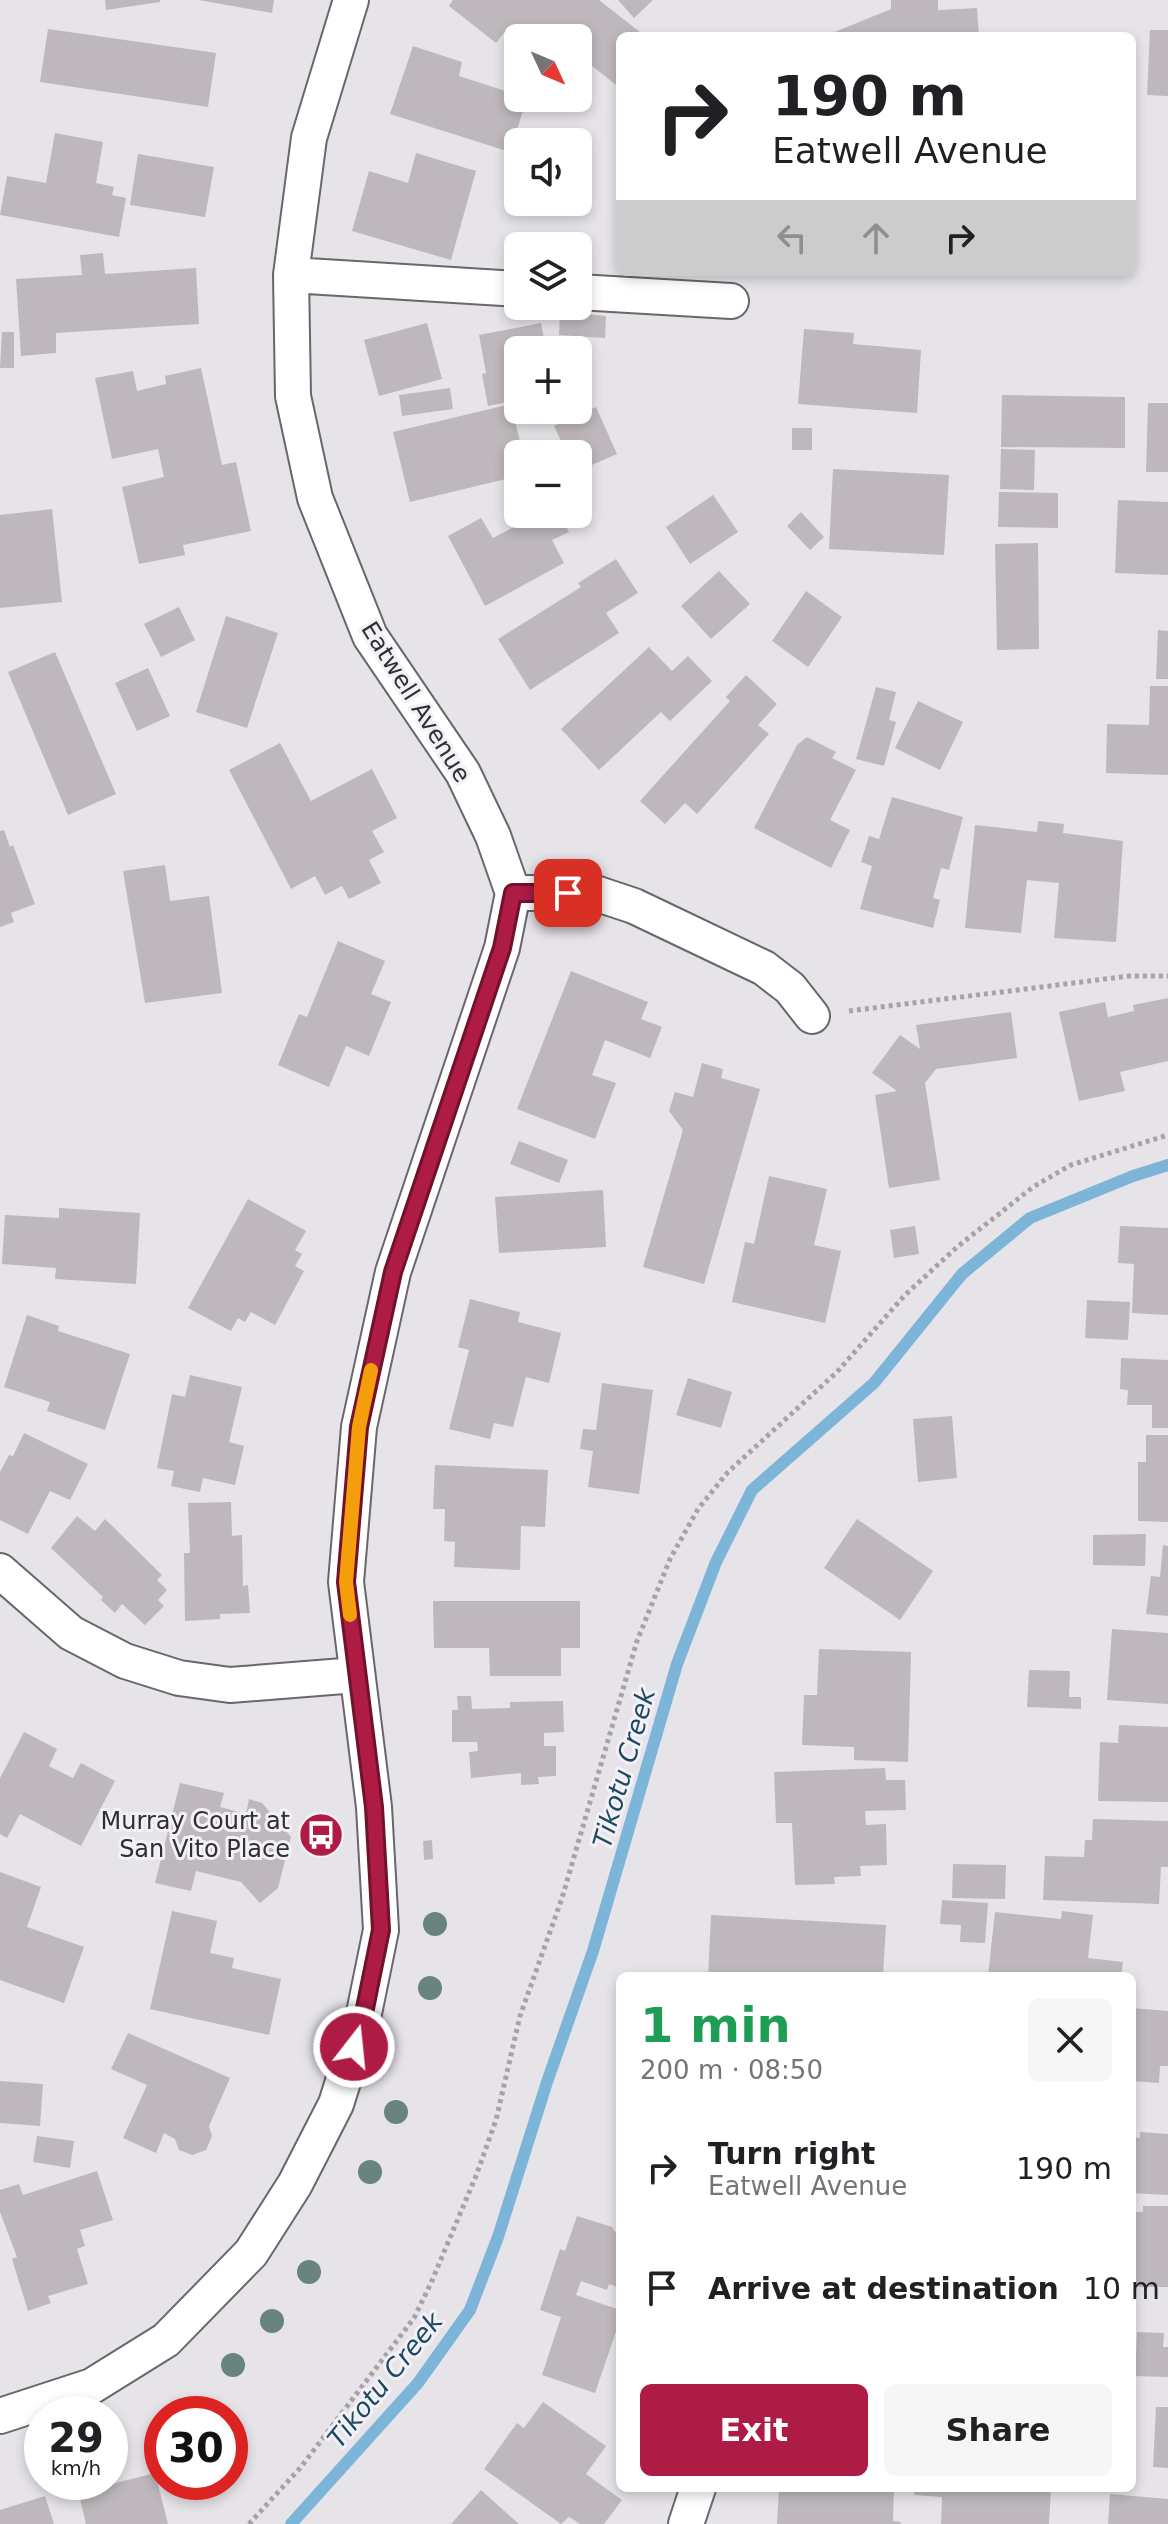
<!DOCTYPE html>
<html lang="en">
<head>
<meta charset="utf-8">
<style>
  body { margin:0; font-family:"DejaVu Sans",sans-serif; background:#f6f6f6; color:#202124; height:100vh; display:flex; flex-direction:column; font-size:30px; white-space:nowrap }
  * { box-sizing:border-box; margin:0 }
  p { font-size:26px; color:#757577 }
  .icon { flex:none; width:44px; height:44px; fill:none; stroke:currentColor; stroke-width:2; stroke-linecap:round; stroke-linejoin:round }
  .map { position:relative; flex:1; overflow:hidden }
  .side { position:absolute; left:616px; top:1972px; width:520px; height:520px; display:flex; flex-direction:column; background:#fff; border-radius:12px; box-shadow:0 4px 12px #0003 }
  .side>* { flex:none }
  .hud { position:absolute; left:616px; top:32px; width:520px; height:244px; border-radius:12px; box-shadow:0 4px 12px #0003; background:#fff; color:#202124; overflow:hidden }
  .needle { width:52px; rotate:134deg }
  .controls { position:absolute; left:504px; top:24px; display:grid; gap:16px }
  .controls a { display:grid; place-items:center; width:88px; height:88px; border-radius:12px; background:#fff; box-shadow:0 4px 12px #0003; font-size:40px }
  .speed { position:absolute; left:24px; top:2396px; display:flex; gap:16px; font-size:40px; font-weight:700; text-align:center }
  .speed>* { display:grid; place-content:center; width:104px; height:104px; border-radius:50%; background:#fff; box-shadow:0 4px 12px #0003; line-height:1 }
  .speed small { font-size:20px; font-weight:400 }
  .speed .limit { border:12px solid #d22; background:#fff; color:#111 }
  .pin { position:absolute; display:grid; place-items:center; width:68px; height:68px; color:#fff; margin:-34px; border-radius:16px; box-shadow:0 4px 12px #0006 }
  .me { position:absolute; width:88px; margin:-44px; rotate:16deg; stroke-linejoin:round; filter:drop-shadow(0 0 6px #0008) }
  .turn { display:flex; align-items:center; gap:28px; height:168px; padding:0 24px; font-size:36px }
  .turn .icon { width:104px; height:104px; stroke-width:2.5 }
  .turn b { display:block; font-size:56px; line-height:68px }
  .lanes { display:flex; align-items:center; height:76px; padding:0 24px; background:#0003; justify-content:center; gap:40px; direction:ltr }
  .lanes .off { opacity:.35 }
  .round { display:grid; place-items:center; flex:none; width:84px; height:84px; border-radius:12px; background:#f6f6f6 }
  .overview { display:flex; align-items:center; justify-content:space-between; height:136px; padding:0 24px }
  h1 { font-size:48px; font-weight:800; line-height:60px; color:#1e9e55 }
  .cta { display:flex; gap:16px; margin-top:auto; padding:16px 24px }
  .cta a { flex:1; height:92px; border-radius:12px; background:#ae1b45; color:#fff; font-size:32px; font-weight:800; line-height:92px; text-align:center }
  .cta a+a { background:#f6f6f6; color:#202124 }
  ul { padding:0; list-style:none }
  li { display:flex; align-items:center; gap:24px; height:120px; padding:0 24px }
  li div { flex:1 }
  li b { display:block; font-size:30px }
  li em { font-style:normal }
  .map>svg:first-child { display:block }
</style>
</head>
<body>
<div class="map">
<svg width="1168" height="2524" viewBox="0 0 1168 2524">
  <rect width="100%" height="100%" fill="#e6e3e9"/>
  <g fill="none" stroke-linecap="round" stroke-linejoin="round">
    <path stroke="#7cb5d8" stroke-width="12" d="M291 2524 418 2383 470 2310 498 2237 547 2082 593 1951 677 1664 716 1562 752 1490 874 1383 962 1274 1030 1218 1133 1176 1168 1165"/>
  </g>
  <path fill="#beb8bd" d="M105 0H160V2L106 10Z
    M199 0H274L272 13Z
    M453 0H599L645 36H620V88L578 55V38H556L543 28 535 38H520L508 28 496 43 449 6Z
    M618 0H653L634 18Z
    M891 0H938V10L977 8 979 36H825L891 9Z
    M48 29 216 53 208 107 40 82Z
    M1150 30H1168V96L1147 95Z
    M413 46 462 62 459 76 518 95V98H527L510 152 390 114Z
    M55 133 103 142 96 183 114 187 112 195 126 198 119 237 0 215 7 176 46 183Z
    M416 153 476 171 451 260 352 231 369 171 408 183Z
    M138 154 214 167 205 217 130 205Z
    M103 253 105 274 196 268 199 324 56 333V353L21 356 16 279 82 275 80 255Z
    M560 312 606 316 605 338 559 335Z
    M427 323 442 379 379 396 364 340Z
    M541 323 545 343 557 340 559 350H518V400L488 406 482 374 486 373 479 335Z
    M804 329 854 333 853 344 921 350 917 413 798 404Z
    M2 332H14V368H0Z
    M201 368 222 465 236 462 251 531 183 545 185 555 139 564 122 487 164 477 158 449 112 459 95 378 133 371 137 391 166 384 165 376Z
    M450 388 453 409 402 416 399 395Z
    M1002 395 1125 397V448L1001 447Z
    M1148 403H1168V472H1146Z
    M511 404 523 454H518V476L410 502 393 432Z
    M596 407 617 454 578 471V454H567L554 426Z
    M792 428H812V450H792Z
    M1001 449 1035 450 1034 490 1000 489Z
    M833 469 949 475 944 555 829 549Z
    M999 492 1058 493V528L998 527Z
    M713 495 738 532 690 564 666 527Z
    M1118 500 1168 502V575L1115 573Z
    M52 509 62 602 0 608V515Z
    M801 512 824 537 810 550 787 526Z
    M538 514H559L569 532 552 540 564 563 485 606 448 536 481 518 493 538Z
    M1038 543 1039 649 997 650 995 544Z
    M616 559 638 593 606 613 619 633 530 690 498 639 581 587 578 583Z
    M719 571 750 604 711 639 681 606Z
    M806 591 842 617 808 667 772 641Z
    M179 607 195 640 161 657 144 624Z
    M226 616 278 633 247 728 196 712Z
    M1158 630 1168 631V679H1156Z
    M649 647 672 671 688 656 712 681 670 721 661 712 599 770 561 729Z
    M55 652 116 794 68 815 8 672Z
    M148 668 170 716 137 731 115 683Z
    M746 675 777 704 758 725 769 734 697 814 685 803 665 824 640 801 730 701 726 697Z
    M1150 686H1168V775L1106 773 1107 724 1149 725Z
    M876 687 896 692 889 720 896 722 884 766 856 759Z
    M918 701 963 722 940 770 895 748Z
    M807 737 836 752 832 758 856 770 830 820 850 830 831 868 754 828 797 745Z
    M280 743 311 801 372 769 397 818 372 831 384 852 369 860 381 883 349 899 342 886 325 895 315 876 291 889 229 770Z
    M892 797 963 817 949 870 941 868 933 898 940 900 933 928 860 909 872 866 861 862 869 836 879 839Z
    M1038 821 1064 824 1063 833 1123 841 1116 942 1054 938 1059 883 1027 880 1021 933 965 928 975 825 1037 832Z
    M4 830 10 847 13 845 35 904 11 913 14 922 0 927V831Z
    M165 865 170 901 209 896 222 993 145 1003 123 871Z
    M338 941 385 961 371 994 391 1002 369 1056 346 1046 329 1087 278 1065 299 1014 307 1017Z
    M571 971 648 1002 641 1019 662 1027 650 1058 605 1040 592 1075 616 1083 595 1139 517 1109Z
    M1168 998V1061L1120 1072 1125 1091 1079 1101 1059 1012 1105 1002 1108 1017 1134 1011 1133 1005Z
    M1011 1012 1017 1058 936 1069 925 1083 940 1180 889 1188 875 1095 897 1091 872 1073 900 1035 920 1049 916 1025Z
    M702 1063 723 1069 721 1078 760 1089 704 1284 643 1267 683 1130 669 1111 675 1092 693 1097Z
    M519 1141 568 1160 559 1183 510 1164Z
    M769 1176 827 1189 814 1245 841 1251 825 1323 732 1302 745 1242 754 1244Z
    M603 1190 606 1247 499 1253 495 1197Z
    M248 1199 306 1231 295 1250 302 1254 295 1266 304 1271 275 1325 251 1312 245 1322 238 1318 231 1331 188 1308Z
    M59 1208 140 1213 136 1284 55 1279 56 1268 2 1264 5 1215 59 1218Z
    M915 1226 919 1254 894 1258 890 1230Z
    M1120 1226 1168 1228V1315L1132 1313 1134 1264 1118 1263Z
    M470 1299 520 1312 518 1322 561 1333 549 1383 526 1377 513 1427 494 1423 490 1439 449 1429 469 1350 458 1347Z
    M1087 1300 1130 1302 1128 1340 1085 1338Z
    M27 1315 59 1326 58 1331 130 1354 105 1430 47 1411 50 1402 4 1387Z
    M1121 1358 1168 1360V1428H1152V1405H1127L1128 1390 1120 1389Z
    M190 1375 242 1387 229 1442 244 1446 235 1485 203 1478 200 1492 171 1486 174 1471 157 1468 172 1394 185 1397Z
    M688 1378 732 1392 721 1428 676 1415Z
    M602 1383 653 1390 639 1494 588 1487 593 1451 580 1449 583 1429 596 1430Z
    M952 1416 957 1478 918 1482 913 1419Z
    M24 1433 88 1464 70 1500 50 1491 28 1534 0 1520V1472L9 1455 13 1456Z
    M1146 1435H1168V1522L1138 1521V1462H1146Z
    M435 1465 548 1470 545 1527 521 1526 520 1570 454 1567 455 1542 444 1541 445 1509H433Z
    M231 1502 232 1536 242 1535 243 1586 248 1585 250 1613 220 1614V1619L185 1621 184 1553H190L188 1503Z
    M77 1516 95 1531 105 1519 162 1575 157 1580 167 1590 158 1600 164 1606 145 1625 122 1604 115 1613 101 1600 103 1597 51 1548Z
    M857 1519 933 1571 900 1620 824 1568Z
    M1146 1534 1145 1566 1093 1565V1535Z
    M1163 1545 1168 1546V1616L1146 1614 1151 1576 1160 1577Z
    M433 1601H580V1648H561V1676H490L489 1648H434Z
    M1112 1629 1168 1633V1704L1107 1700Z
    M819 1649 911 1652 908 1762 854 1760V1747L802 1745 804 1695H817Z
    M1029 1670 1070 1671 1069 1697H1081V1709L1027 1707Z
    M457 1696H471L472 1709 510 1708V1702L563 1701 564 1732 544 1733V1746H556V1776L538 1777 539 1784 521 1785V1773L471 1778 469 1752 478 1751 477 1742H452V1710H458Z
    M1119 1725 1168 1727V1802L1098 1801 1100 1742 1118 1743Z
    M24 1732 57 1749 49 1766 73 1778 81 1763 115 1781 81 1846 20 1814 7 1838 0 1834V1778Z
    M885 1768 886 1780H905L906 1810 865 1811 866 1825 886 1824 887 1865 860 1866 861 1876 834 1877 835 1884 795 1885 792 1823H776L774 1772Z
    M180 1783 224 1793 220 1807 246 1814 249 1799 262 1803 291 1837 278 1888 260 1903 241 1882 196 1871 191 1891 155 1883Z
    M1093 1819 1168 1821V1867H1161L1159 1904 1043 1900 1045 1856 1084 1857 1085 1840H1092Z
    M432 1840 433 1859 424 1860 423 1841Z
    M953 1864 1006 1865 1005 1899 952 1898Z
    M0 1872 41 1887 27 1927 84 1947 64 2003 0 1980Z
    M942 1900 988 1903 985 1943 960 1942 961 1925 940 1924Z
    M172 1911 217 1921 210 1953 234 1958 232 1968 281 1979 269 2035 150 2009Z
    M1062 1911 1093 1915 1088 1958 1123 1962 1121 1976H988L995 1912 1061 1919Z
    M711 1915 886 1925 883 1976H708Z
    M1132 2008 1168 2011V2066H1160L1159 2083 1132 2081Z
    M128 2033 230 2078 209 2126 212 2136 206 2150 192 2155 179 2150 175 2139 164 2133 156 2153 123 2138 147 2085 111 2069Z
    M0 2081 43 2084 40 2126 0 2123Z
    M1140 2132 1168 2134V2195L1132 2193V2137L1140 2138Z
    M37 2136 74 2141 70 2168 33 2162Z
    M97 2171 113 2220 80 2230 85 2246 77 2249 88 2284 48 2296 51 2303 28 2311 12 2259 17 2257 0 2212V2190L19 2184 23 2195Z
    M1143 2206H1168V2287H1132V2212H1143Z
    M577 2216 612 2227 620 2239V2288L609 2284 607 2290 581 2281 576 2295 620 2310V2320L595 2393 542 2375 561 2317 540 2310 560 2249 565 2251Z
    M1137 2332 1164 2333 1163 2347H1168V2377L1135 2376Z
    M543 2402 606 2446 586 2474 622 2500 604 2524H580L569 2517 561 2524 484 2469 517 2423 524 2428Z
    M1156 2407H1168V2468L1153 2467Z
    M155 2473 168 2524H86L76 2482H107L108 2485Z
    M779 2488H894L893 2521 901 2522V2524H777Z
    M915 2488H1051L1049 2524H941L942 2497 914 2495Z
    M481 2490 519 2524H451Z
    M1110 2494 1168 2499V2524H1108Z
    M45 2496 54 2524H0V2510Z"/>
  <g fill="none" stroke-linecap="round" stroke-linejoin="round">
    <g stroke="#69666c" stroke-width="38">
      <path id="street" d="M351 0 309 138 291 275 293 396 315 498 370 636 463 773 493 836 513 893
        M291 275 518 289
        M578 292 731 301
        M513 893H595L634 906 764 968 790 988 812 1016
        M0 1571 71 1633 125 1661 179 1678 230 1685 356 1675
        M0 2416 92 2386 166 2340 251 2253 295 2184 336 2104 363 2018 381 1930 374 1807 346 1582 359 1427 393 1272 502 948 513 893
        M686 2524 698 2488"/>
    </g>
    <path stroke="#a5a3a8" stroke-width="5" stroke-dasharray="4 4" stroke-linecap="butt" d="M849 1011 1129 976H1168
      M249 2524 301 2467 414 2318 431 2283 476 2176 496 2120 520 2016 562 1898 637 1641 670 1559 698 1509 728 1472 837 1372 905 1295 957 1247 1033 1187 1071 1165 1168 1135"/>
    <use href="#street" stroke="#fff" stroke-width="34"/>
  </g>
  <g fill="#68847c">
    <circle cx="435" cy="1924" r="12"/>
    <circle cx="430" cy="1988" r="12"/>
    <circle cx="396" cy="2112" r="12"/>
    <circle cx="370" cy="2172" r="12"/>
    <circle cx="309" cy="2272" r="12"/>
    <circle cx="272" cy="2321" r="12"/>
    <circle cx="233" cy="2365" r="12"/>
  </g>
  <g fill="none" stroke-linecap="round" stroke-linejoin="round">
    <g stroke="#71122d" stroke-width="20">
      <path id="route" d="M354 2047 363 2018 381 1930 374 1807 346 1582 359 1427 393 1272 502 948 513 893H568"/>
    </g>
    <use href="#route" stroke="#ae1b45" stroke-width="14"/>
    <path stroke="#f59e0b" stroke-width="14" d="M350 1615 346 1582 359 1427 371 1370"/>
  </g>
  <defs>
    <g id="bus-disc" transform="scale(2.3)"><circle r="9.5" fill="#ae1b45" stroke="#f3f0f6"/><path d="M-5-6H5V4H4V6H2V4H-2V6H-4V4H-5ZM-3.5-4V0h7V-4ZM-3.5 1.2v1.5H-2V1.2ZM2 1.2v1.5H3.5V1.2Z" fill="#fff"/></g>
  </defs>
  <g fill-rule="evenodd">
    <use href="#bus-disc" x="321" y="1835"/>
  </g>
  <g text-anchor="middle" stroke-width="6" stroke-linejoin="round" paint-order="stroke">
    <g font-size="24" fill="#302f32" stroke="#f3f0f6">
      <text transform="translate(416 702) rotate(58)" y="8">Eatwell Avenue</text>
    </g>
    <g font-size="24" fill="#302f32" stroke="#f3f0f6" text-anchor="end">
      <text x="290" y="1829">Murray Court at<tspan x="290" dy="28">San Vito Place</tspan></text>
    </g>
    <g font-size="26" font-style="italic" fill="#1c4962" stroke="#f3f0f6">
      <text transform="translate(624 1768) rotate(-74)" y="9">Tikotu Creek</text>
      <text transform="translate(385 2380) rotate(-51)" y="9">Tikotu Creek</text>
    </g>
  </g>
</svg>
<div class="controls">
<a><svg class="needle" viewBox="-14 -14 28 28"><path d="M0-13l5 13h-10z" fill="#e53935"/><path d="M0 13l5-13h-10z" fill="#757577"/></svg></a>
<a><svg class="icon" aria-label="sound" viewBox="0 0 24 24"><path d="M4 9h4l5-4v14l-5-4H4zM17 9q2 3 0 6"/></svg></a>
<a><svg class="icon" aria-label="layers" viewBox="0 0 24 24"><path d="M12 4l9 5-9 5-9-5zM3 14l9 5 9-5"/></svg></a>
<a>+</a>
<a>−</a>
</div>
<div class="speed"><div>29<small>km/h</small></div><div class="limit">30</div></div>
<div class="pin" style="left:568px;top:893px;background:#d93025"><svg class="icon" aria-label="arrive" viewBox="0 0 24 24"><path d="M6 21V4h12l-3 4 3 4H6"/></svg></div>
<svg class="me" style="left:354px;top:2047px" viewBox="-20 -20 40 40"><circle r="17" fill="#ae1b45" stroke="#fff" stroke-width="3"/><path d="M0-11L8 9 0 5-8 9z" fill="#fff"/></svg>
<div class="hud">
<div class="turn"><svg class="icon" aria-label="right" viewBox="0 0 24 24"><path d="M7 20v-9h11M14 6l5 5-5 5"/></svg><div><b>190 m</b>Eatwell Avenue</div></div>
<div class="lanes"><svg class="icon off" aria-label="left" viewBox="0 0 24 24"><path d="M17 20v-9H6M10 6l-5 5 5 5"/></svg><svg class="icon off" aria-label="ahead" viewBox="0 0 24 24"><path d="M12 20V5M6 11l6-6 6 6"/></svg><svg class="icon" aria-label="right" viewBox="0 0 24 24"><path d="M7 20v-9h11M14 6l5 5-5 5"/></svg></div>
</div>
<section class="side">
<div class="overview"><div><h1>1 min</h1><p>200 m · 08:50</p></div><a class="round"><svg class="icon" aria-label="close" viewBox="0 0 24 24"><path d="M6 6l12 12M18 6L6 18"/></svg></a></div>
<ul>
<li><svg class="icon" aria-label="right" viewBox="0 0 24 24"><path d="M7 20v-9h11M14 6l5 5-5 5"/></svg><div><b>Turn right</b><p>Eatwell Avenue</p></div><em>190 m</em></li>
<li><svg class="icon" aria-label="arrive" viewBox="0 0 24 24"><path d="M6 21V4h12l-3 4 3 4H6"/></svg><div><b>Arrive at destination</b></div><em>10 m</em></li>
</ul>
<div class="cta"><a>Exit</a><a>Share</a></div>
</section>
</div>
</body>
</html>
